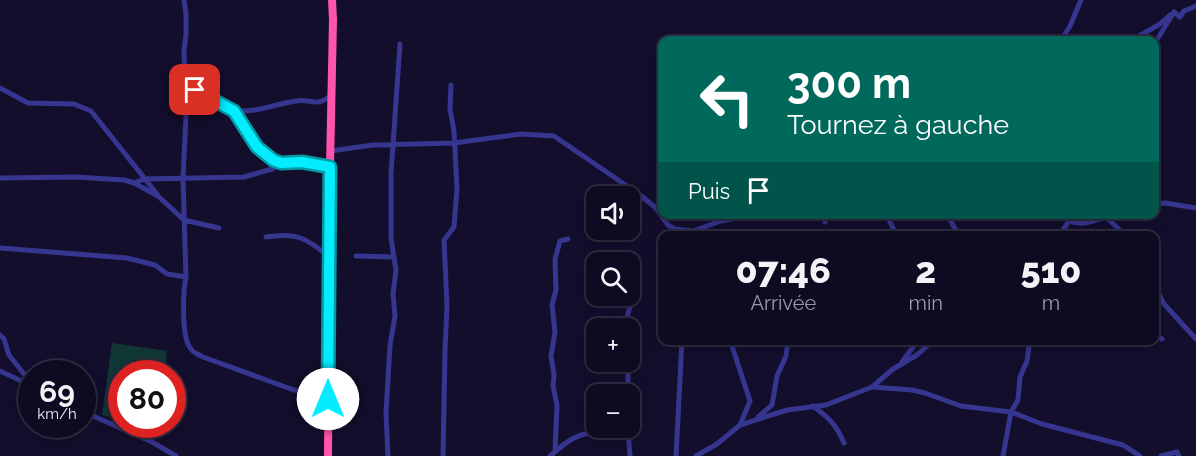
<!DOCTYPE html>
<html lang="fr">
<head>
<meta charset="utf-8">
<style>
  body { margin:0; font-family:Raleway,sans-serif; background:#1c182e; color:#f1f3f6; height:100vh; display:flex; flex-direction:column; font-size:22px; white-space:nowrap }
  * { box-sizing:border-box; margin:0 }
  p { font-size:20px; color:#9b9aa5 }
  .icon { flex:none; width:33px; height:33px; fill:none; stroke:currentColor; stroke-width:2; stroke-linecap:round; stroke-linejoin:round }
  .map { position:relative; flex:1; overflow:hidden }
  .sheet { position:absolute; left:658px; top:231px; width:501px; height:114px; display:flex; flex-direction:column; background:#0e0a21; border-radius:12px; box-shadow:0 3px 15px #0003,0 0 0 2px #2e2b3f }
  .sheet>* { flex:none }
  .hud { position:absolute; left:658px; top:36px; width:501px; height:183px; border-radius:12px; box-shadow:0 3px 15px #0003,0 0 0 2px #2e2b3f; background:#00695c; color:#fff; overflow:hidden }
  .buttons { position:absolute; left:586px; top:186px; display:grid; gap:12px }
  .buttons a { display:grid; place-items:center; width:54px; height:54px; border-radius:12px; background:#0e0a21; box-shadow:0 3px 15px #0003,0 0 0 2px #2e2b3f; font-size:30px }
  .speed { position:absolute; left:18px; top:360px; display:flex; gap:12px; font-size:30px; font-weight:700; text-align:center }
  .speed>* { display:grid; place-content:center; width:78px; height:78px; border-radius:50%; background:#0e0a21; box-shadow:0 3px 15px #0003,0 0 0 2px #2e2b3f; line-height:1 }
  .speed small { font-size:15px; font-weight:400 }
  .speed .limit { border:9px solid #d22; background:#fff; color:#111 }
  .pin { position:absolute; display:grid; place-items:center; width:51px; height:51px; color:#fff; margin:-26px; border-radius:12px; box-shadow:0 3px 9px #0006 }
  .me { position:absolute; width:66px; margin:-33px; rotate:0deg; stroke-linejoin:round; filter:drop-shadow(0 0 4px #0008) }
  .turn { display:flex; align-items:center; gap:21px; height:126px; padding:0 30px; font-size:27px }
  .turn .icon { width:78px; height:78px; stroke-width:2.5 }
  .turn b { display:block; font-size:42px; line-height:51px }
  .then { display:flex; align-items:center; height:57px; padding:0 30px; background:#0003; gap:12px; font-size:22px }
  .eta { display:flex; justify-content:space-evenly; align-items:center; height:102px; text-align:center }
  .eta b { font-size:36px; font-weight:800; line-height:42px }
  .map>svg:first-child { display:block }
</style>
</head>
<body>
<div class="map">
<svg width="1196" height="456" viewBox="0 0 1196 456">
  <rect width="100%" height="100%" fill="#130e2c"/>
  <path fill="#113734" d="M112 343 167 351 165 373 122 374 121 420 102 415Z"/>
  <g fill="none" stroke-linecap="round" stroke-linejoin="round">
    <path stroke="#363590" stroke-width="5" d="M184 0 186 13V35L184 50 186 116 183 178 186 277C183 291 181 338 191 349 193 353 200 355 203 357L291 389 329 399
      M1063 37 1070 26 1081 0
      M1132 40 1160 24 1170 15
      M1155 43 1174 12 1180 17 1184 11 1196 6
      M186 83 203 95 234 111 257 147 273 160 281 163
      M0 88 28 103 74 104 91 111 157 194
      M234 111C255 113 275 104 296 101 304 99 312 103 319 102 324 101 328 98 332 95
      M330 151 373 145 454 143 521 134 554 136 640 195 656 208 668 225 675 229 693 231 721 221 757 214
      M0 178 76 177 124 180 134 183 158 196 184 220 219 228
      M134 183 144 179 244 177 272 169 281 163 292 162 330 167
      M1155 204 1165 203 1196 208
      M824 214 825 222
      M886 214 897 236
      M947 214 959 236
      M1106 217 1126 236
      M1069 221C1083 227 1100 219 1114 214
      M1059 236 1069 221 1076 214
      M266 237C296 232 307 238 329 257
      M0 248 127 258 155 265 167 274 186 277
      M356 256 393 257
      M1155 286 1164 304 1196 339
      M624 328 631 303 633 273
      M0 335 4 339 9 355 32 384
      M1155 335 1162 339
      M730 340 750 401 740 425
      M902 362 918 340
      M0 371 30 385
      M872 387 912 390 925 393 961 406 1011 412 1042 424 1123 445 1140 456
      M628 394V362
      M813 406C829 418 836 424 844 443
      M82 411 152 442 176 456
      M758 417 772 405 777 376 786 356 788 340
      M628 428 630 456
      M555 452 557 405 553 386 554 375 551 356 555 332 552 305 556 290 555 259 560 241 568 239
      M388 456 386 413 390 345 395 316 393 294 396 270 391 238V174L400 44
      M443 456 445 351 447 305 444 240 454 227 457 188 454 131 450 109 451 85
      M550 456C564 444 577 432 596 433
      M676 456 682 340
      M696 456 717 444 740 425 787 410 826 405 872 387 893 369 917 355 934 340
      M1003 456 1011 412 1018 400 1020 377 1027 361 1030 340
      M1161 456 1177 452 1179 456"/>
    <path stroke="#ff54ab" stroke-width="8" d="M328 456 330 167 333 20 332 0"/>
  </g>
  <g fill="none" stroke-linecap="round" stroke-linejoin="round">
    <g stroke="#0399a6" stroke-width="15">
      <path id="route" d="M195 90 234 111 257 147 273 160 281 163 302 162 330 167 328 399"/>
    </g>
    <use href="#route" stroke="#05ecff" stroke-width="10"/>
  </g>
</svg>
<div class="buttons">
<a><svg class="icon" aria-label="sound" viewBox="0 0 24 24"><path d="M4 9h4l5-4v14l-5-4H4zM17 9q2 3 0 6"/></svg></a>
<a><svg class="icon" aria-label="search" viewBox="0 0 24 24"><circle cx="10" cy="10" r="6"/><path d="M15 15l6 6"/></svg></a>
<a>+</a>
<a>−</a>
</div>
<div class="speed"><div>69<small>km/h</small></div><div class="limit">80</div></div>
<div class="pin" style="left:195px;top:90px;background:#d93025"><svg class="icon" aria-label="arrive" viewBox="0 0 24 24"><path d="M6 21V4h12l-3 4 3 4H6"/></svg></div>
<svg class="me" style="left:328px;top:399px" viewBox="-20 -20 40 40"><circle r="19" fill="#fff"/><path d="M0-13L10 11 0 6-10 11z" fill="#05ecff"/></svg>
<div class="hud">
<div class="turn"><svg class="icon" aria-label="left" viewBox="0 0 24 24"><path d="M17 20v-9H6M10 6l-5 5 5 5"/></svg><div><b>300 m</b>Tournez à gauche</div></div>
<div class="then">Puis<svg class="icon" aria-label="arrive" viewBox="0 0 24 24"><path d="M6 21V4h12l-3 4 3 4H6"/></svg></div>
</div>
<section class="sheet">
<div class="eta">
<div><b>07:46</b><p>Arrivée</p></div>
<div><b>2</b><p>min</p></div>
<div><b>510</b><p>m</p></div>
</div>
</section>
</div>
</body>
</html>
